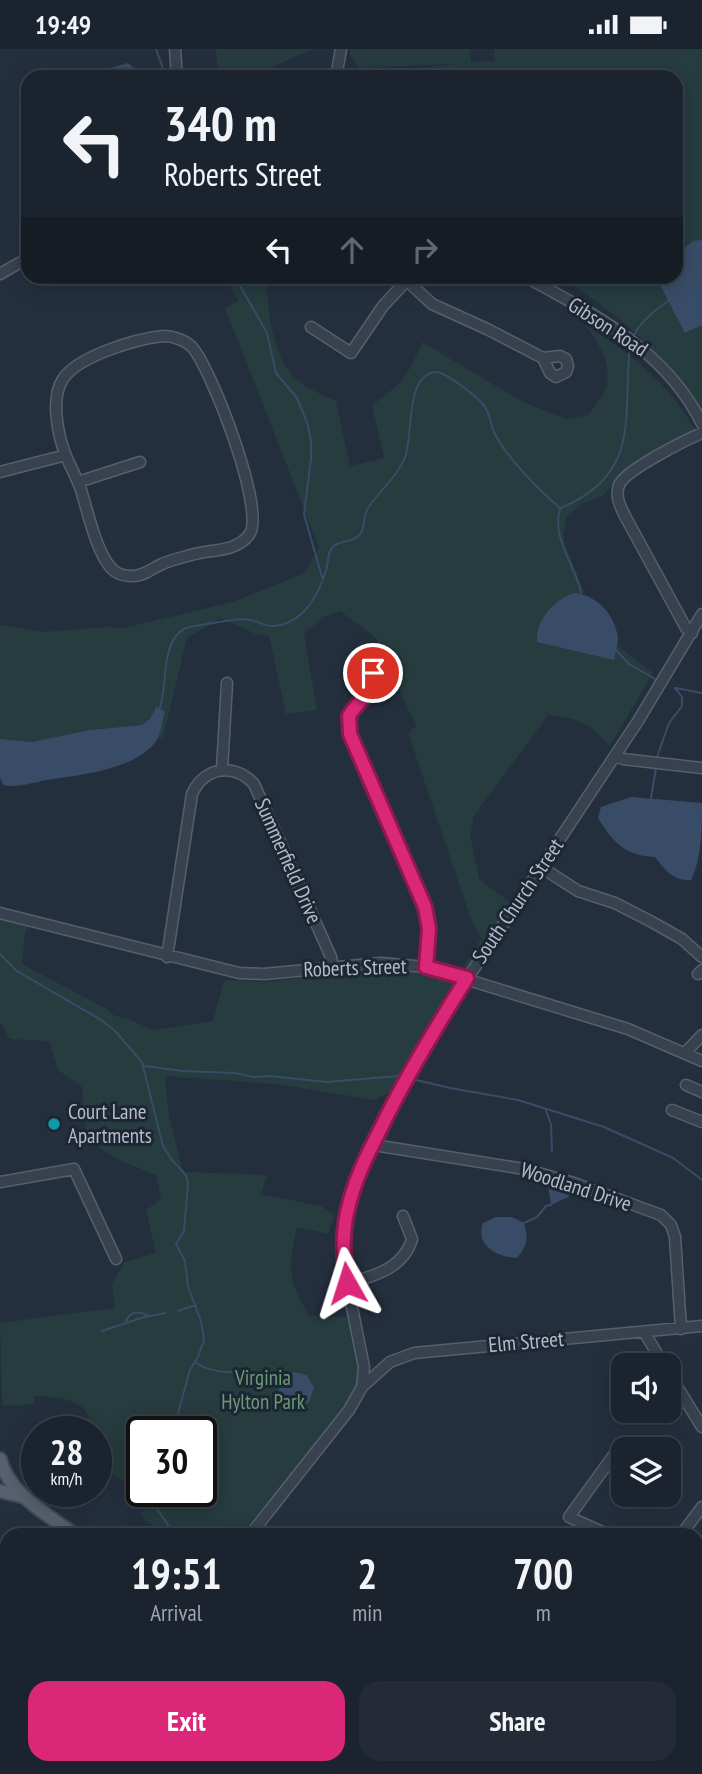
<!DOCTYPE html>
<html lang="en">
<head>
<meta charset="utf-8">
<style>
  body { margin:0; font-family:"PT Sans Narrow",sans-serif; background:#242b36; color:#f1f3f6; height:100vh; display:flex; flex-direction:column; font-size:26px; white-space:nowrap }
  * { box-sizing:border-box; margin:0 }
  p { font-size:23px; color:#a0a4aa }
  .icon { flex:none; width:38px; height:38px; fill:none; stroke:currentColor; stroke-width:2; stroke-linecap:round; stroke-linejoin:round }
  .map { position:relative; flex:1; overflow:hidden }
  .panel { position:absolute; left:0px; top:1479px; width:704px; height:247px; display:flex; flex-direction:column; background:#1b232e; border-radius:21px 21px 0 0; box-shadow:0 4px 18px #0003,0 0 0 2px #39404a }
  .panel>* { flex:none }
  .guide { position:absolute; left:21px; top:21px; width:662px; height:214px; border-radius:21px; box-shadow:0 4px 18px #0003,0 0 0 2px #39404a; background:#1b232e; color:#f1f3f6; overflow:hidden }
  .tools { position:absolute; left:611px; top:1304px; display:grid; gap:14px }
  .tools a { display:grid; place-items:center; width:70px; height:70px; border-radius:14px; background:#1b232e; box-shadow:0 4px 18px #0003,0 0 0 2px #39404a; font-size:35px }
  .speed { position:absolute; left:21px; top:1367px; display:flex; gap:14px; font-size:35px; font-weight:700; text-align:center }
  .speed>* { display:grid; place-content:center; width:91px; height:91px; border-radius:50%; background:#1b232e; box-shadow:0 4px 18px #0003,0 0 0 2px #39404a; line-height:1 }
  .speed small { font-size:18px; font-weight:400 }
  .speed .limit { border:4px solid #111; border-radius:10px; background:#fff; color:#111 }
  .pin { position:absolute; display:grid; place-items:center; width:60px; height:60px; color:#fff; margin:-30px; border:4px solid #fff; border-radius:50%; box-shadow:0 2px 7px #0007 }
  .me { position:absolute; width:77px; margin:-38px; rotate:354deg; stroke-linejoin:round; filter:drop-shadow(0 0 5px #0008) }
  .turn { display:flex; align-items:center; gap:24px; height:147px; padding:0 28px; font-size:32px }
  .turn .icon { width:91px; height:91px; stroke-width:2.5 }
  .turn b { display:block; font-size:49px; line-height:60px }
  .lanes { display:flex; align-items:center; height:66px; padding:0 28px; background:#0003; justify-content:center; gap:35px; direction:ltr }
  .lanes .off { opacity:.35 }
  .eta { display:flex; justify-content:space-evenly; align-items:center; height:119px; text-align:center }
  .eta b { font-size:42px; font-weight:600; line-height:49px }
  .button { display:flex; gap:14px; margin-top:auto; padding:14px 28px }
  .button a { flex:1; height:80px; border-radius:21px; background:#db2777; color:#fff; font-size:28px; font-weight:600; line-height:80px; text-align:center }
  .button a+a { background:#242b36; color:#f1f3f6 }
  .status { display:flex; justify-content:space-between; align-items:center; height:49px; padding:0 35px; background:#1b232e; direction:ltr }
  .status svg { height:19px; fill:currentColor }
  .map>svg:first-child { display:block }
</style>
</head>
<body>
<div class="status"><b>19:49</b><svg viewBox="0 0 49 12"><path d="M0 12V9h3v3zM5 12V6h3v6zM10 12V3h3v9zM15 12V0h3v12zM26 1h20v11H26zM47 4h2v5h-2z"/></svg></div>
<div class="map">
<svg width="702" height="1725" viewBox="0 0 702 1725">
  <rect width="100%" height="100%" fill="#242f3e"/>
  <path fill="#263c3f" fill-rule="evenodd" d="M216 0H313L249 28H218Z
    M350 0H469L471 13 495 12 494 0H702V366C672 310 613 259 558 228H676V28H343L454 15 359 19 350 6Z
    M224 228H266C268 259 271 308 297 331 308 340 323 346 336 352L350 417 384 409 372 356C402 335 408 327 422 293L521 352 567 370 588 366C594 358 603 348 606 338 613 315 598 294 586 277 630 304 670 335 695 381L620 428 604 446 582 455 567 467 564 479V493L585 545C568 543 560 551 548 561L614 608 618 597 653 624 610 697C590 675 578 668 548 666L474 767 470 786 479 830 512 855 466 926 460 924 481 890 471 870 408 684 416 677 375 588 340 562 325 567 304 585 317 661 286 665 269 587 256 585 220 569 187 589 163 688 158 689 165 662 142 676 89 681 32 693 0 690V576L44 583 106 578 123 579 157 571 233 553 304 524 319 498 225 259 239 252Z
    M0 868 28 875 25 885 22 915 105 959 115 967 128 970 154 981 213 972 224 931 266 933 390 919 421 924 457 936 389 1043 375 1051 276 1035 165 1027 169 1067 183 1123 267 1126 261 1145 321 1157 335 1166 328 1185 297 1178C288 1221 287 1229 309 1267L347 1268 358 1309 359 1323 355 1340 341 1364 241 1486H163L140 1466 144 1460 130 1450 135 1442 96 1412V1382H91C92 1350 60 1347 34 1347V1355L2 1357 0 1274 115 1259 112 1235 125 1213 156 1204 146 1161 161 1150 156 1126 117 1110 87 1091 82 1038 58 1021 49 992 10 990 0 973ZM142 1382H201V1442H142Z
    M338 1719H531L526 1725H339L342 1721Z"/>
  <path fill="#394c67" d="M128 14 136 21 139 28H98L100 22Z
    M702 191V276L685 284 656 228H676V206L693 192Z
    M575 544C598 547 615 566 618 589 618 597 615 604 614 611L537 593C536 570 554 550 575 544Z
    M156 658 165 662C162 673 161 689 152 697 128 722 78 726 46 731 32 734 16 739 3 736L0 728V690L32 693 89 681 142 676 150 670Z
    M631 748 702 754C702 779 702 809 691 831 673 832 665 821 655 808 625 807 613 793 598 769L601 758Z
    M561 1135 576 1139V1144L551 1156 548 1136Z
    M496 1168H512L524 1174C529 1190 527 1197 517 1209 497 1208 475 1197 483 1174Z
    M294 1323 307 1326 314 1339 309 1353 301 1358 285 1355 277 1348 280 1336Z"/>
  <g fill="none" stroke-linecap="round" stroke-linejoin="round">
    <path stroke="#394c67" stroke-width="2" d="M156 0 166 28
      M235 228 267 284 276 324 297 349 308 376 311 393V410L304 465 322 528
      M633 288C640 273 656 260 670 251
      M561 459C643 424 622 367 630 297
      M560 460C551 489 576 517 581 544
      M616 601 629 615 655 630
      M676 639 702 644
      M159 662C167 640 162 610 174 590 177 585 181 581 186 579 191 577 238 570 243 570 262 571 267 583 289 573 311 563 321 539 327 518 328 513 328 507 330 502 336 489 353 496 361 484 365 477 363 467 368 459 379 442 398 427 405 408 414 386 404 328 435 323 445 322 475 347 482 354 491 363 489 373 494 383 505 407 540 442 560 459
      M657 708 669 674 682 657V648L675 639
      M651 749 656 719
      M0 905 17 922 101 971 114 981 142 1013 163 1097 171 1110 186 1126 188 1134 184 1182 176 1195 185 1212 188 1238 201 1272 204 1291 198 1308 190 1321 173 1382
      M145 1017 182 1022 235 1024 254 1028 270 1027 326 1033 398 1027
      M416 1031 450 1039 518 1051 604 1078 673 1109 702 1131
      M546 1062 551 1075 552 1102
      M524 1174 537 1168 546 1157 551 1156
      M178 1262 196 1256
      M126 1272C131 1262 137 1262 147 1266
      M102 1282 144 1268 166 1264
      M196 1314C223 1332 257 1314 285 1331
      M158 1442 155 1457 175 1486
      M498 1718 521 1723"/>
    <g stroke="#565f6c" stroke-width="13">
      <path id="minor" d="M175 0 177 28
        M336 28 341 0
        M0 225 28 209
        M403 228 432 255 487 280 543 309
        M526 228C595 266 666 301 702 375
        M311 278 351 304 383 257 410 228
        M163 287C173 287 185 291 192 298 211 319 267 463 249 486 235 504 210 500 191 506 181 509 169 511 160 516 151 520 142 528 131 527 124 527 117 525 112 520 96 503 88 463 81 441 77 429 71 419 66 407 58 387 50 349 63 330 78 307 136 290 163 287Z
        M560 307 566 310 568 317 566 323 556 328 550 324 543 309Z
        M0 423 66 406
        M78 433 140 413
        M692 584 686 579 625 467C620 457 615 447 619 436 625 421 686 391 702 384
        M360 610 371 618C383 645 346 654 349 680L425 858 429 879 426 918
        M615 707 623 710 702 719
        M222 720 227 634
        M541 818 578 842 615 854 652 873 682 890 702 908
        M0 864 239 924 264 925 381 914 426 918 628 980 702 1012
        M167 908 192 745C204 718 234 713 254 735L331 908 333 918
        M698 925 702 921
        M685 1004 702 986
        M686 1036 702 1043
        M672 1061 702 1073
        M373 1094 380 1097 524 1120 574 1134 661 1166 671 1176 675 1188 681 1280
        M0 1133 74 1120 116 1210
        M347 1234C373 1228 404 1219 412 1190L403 1167
        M644 1283 664 1316
        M668 1323 702 1378
        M362 1338 390 1313 414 1304 702 1277
        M250 1486 349 1361 362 1338 364 1318 347 1234 344 1192 350 1150 362 1119 395 1050 430 986 638 672 702 565
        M609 1486 569 1468 613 1407
        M681 1486 702 1458
        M696 1651 702 1652
        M529 1721 539 1725"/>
    </g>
    <g stroke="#414a57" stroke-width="16">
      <path id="major" d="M0 1410C9 1445 47 1465 75 1486
        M0 1442 25 1448
        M0 1586 7 1591
        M183 1718 192 1725
        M70 1725 75 1718"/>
    </g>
    <use href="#minor" stroke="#38414e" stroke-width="10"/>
    <use href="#major" stroke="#56606e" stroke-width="12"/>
  </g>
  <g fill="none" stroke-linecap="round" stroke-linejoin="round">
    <g stroke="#8e194d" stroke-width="18">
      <path id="route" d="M347 1234C343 1210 342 1187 347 1164 353 1134 367 1106 381 1079 406 1027 436 978 467 929L426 918 429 880 425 858 350 685 349 667C358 651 375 644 373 624"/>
    </g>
    <use href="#route" stroke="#db2777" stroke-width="12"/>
  </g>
  <circle fill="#0f9aa8" stroke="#1d2633" stroke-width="2.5" cx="54" cy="1075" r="7"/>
  <g text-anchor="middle" stroke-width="6" stroke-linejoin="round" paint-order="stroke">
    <g font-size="21" fill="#b4bcc9" stroke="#1d2633">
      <text transform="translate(608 278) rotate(33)" y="7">Gibson Road</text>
      <text transform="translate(288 812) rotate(66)" y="7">Summerfield Drive</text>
      <text transform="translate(518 852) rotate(-56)" y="7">South Church Street</text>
      <text transform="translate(355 919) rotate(-2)" y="7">Roberts Street</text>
      <text transform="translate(576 1138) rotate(18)" y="7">Woodland Drive</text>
      <text transform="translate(526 1293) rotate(-5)" y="7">Elm Street</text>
    </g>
    <g font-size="21" fill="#b4bcc9" stroke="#1d2633" text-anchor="start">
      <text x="68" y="1070">Court Lane<tspan x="68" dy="24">Apartments</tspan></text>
    </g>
    <g font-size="21" fill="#6b9a76" stroke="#1d2633">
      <text x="263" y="1336">Virginia<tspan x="263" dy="24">Hylton Park</tspan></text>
    </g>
  </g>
</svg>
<div class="tools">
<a><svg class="icon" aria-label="sound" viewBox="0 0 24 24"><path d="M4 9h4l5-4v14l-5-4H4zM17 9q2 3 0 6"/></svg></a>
<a><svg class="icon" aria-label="layers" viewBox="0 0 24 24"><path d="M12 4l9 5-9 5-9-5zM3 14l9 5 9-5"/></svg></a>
</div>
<div class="speed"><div>28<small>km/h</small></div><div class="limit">30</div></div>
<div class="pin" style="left:373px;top:624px;background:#d93025"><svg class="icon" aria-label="arrive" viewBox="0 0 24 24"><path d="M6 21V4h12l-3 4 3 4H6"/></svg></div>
<svg class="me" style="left:347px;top:1234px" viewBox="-20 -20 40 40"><path d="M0-17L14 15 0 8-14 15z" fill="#db2777" stroke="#fff" stroke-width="4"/></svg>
<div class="guide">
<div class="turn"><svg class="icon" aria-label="left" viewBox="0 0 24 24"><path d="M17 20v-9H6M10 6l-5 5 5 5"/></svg><div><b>340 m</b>Roberts Street</div></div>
<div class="lanes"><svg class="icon" aria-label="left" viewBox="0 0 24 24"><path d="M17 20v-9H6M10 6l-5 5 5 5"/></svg><svg class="icon off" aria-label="ahead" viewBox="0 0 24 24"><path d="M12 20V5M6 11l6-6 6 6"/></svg><svg class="icon off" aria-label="right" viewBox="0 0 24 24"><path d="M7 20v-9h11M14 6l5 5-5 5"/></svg></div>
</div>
<section class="panel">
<div class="eta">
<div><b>19:51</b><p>Arrival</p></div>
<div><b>2</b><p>min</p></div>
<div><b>700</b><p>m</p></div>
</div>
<div class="button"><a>Exit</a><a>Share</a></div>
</section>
</div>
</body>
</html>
